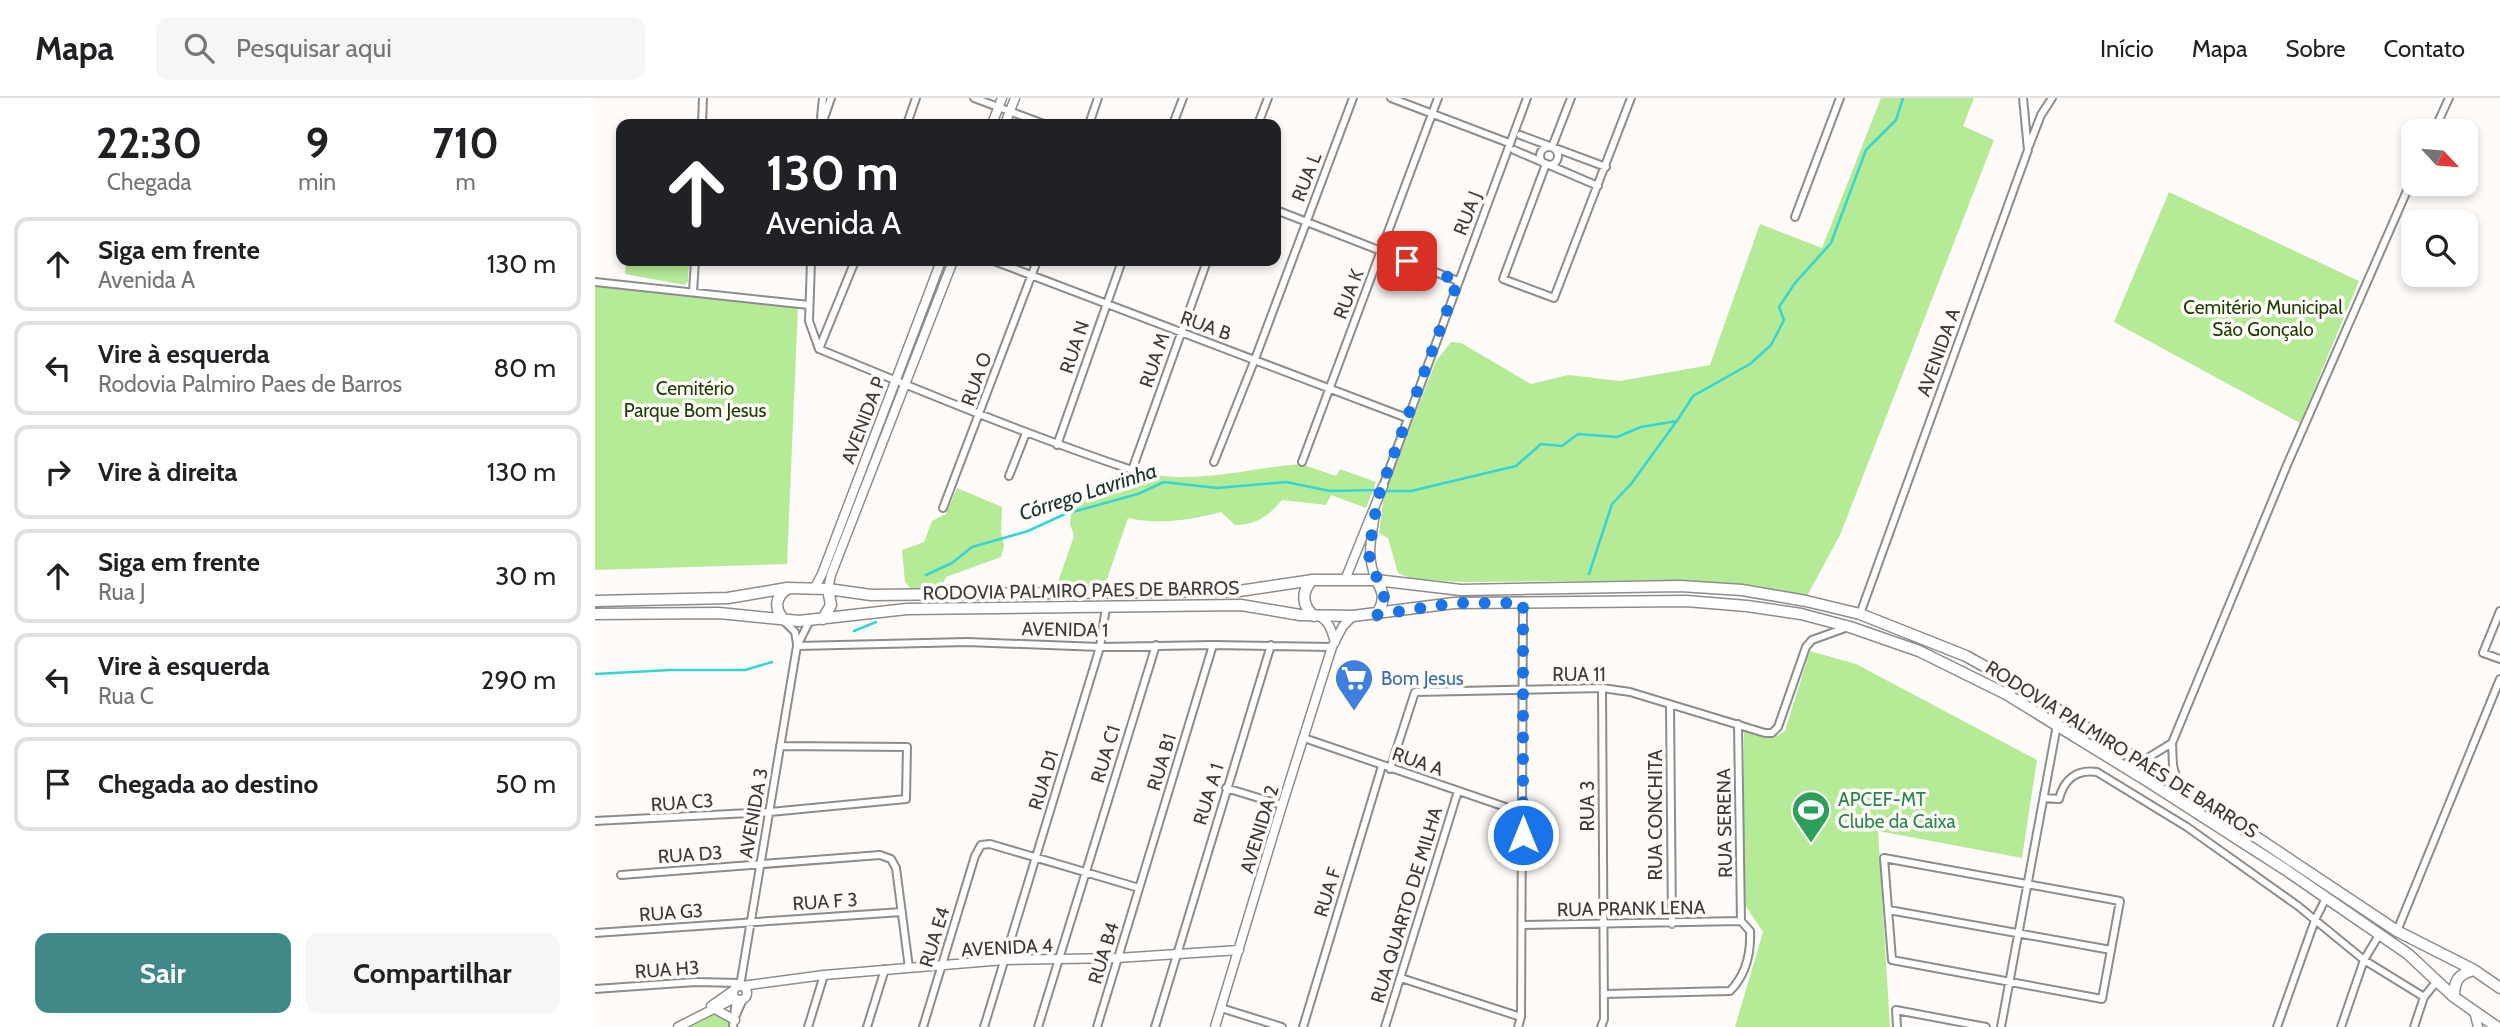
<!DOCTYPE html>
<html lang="pt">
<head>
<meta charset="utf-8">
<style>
  body { margin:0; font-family:Cabin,sans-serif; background:#f6f6f6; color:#202124; height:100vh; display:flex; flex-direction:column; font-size:26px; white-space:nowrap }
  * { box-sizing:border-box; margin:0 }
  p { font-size:23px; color:#757577 }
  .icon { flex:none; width:38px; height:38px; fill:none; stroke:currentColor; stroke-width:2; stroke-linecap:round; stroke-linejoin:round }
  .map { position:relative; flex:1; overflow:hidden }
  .sheet { display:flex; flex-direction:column; background:#fff; width:595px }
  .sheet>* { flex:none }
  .hud { position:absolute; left:21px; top:21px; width:665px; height:147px; border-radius:14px; box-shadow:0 4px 10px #0003; background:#202124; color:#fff; overflow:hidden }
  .needle { width:46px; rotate:116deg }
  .tools { position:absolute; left:1806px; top:21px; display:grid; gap:14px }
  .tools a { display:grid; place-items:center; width:77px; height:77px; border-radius:14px; background:#fff; box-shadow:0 4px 10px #0003; font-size:35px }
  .pin { position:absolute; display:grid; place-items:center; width:60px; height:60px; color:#fff; margin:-30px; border-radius:14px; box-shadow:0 4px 10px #0006 }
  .me { position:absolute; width:77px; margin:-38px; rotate:0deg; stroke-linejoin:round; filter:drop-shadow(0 0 5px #0008) }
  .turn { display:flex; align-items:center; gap:24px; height:147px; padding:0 35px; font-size:32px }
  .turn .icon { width:91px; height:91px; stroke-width:2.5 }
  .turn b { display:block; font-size:49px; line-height:60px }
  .eta { display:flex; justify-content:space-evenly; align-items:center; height:119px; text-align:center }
  .eta b { font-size:42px; font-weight:800; line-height:49px }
  .cta { display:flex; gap:14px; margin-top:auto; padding:14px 35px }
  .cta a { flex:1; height:80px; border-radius:14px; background:#418989; color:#fff; font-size:28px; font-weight:800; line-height:80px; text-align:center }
  .cta a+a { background:#f6f6f6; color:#202124 }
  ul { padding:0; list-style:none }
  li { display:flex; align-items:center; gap:21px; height:94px; margin:0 14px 10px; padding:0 21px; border:4px solid #e0e0e0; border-radius:14px }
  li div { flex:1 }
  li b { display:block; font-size:26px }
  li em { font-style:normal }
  header { display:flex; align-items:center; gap:42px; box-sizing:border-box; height:98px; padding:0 35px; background:#fff; border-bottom:2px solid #e0e0e0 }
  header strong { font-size:33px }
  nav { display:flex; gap:38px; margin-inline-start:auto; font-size:24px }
  .search { width:490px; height:63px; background:#f6f6f6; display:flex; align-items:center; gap:18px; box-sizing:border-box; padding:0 24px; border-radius:14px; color:#757577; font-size:26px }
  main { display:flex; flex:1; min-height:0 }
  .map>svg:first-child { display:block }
</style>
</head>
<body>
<header>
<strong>Mapa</strong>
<div class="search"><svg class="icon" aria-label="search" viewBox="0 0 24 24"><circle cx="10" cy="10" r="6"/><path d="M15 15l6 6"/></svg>Pesquisar aqui</div>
<nav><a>Início</a><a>Mapa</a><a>Sobre</a><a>Contato</a></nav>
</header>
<main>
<section class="sheet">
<div class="eta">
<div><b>22:30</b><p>Chegada</p></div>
<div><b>9</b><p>min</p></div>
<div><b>710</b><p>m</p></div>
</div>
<ul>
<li><svg class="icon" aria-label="ahead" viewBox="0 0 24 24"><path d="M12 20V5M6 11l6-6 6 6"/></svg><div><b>Siga em frente</b><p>Avenida A</p></div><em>130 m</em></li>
<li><svg class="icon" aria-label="left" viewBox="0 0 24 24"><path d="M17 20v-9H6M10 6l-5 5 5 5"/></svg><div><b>Vire à esquerda</b><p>Rodovia Palmiro Paes de Barros</p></div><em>80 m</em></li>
<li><svg class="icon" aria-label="right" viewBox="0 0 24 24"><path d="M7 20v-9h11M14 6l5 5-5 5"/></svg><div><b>Vire à direita</b></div><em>130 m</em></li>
<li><svg class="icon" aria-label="ahead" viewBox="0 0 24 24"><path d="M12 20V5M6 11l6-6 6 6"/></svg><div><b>Siga em frente</b><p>Rua J</p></div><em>30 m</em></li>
<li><svg class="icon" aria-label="left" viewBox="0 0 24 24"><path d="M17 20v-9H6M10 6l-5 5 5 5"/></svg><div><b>Vire à esquerda</b><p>Rua C</p></div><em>290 m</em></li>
<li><svg class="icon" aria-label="arrive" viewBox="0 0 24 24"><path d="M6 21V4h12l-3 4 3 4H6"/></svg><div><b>Chegada ao destino</b></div><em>50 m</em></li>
</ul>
<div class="cta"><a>Sair</a><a>Compartilhar</a></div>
</section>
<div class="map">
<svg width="1905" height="929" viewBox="0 0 1905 929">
  <rect width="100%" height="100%" fill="#fefbf9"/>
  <path fill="#b5ea96" d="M1286 0H1379L1368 28 1399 42 1245 437 1212 498 1093 482 867 484 817 481 803 475 793 440 784 435 789 397 841 263 856 244 866 245 936 286 973 277 1025 283 1115 267 1165 126 1227 150Z
    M1574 94 1764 183 1705 325 1519 224Z
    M31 163H94L93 183 90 187 30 176Z
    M0 187 203 208 192 466 0 472Z
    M706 366 741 378 745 371 781 384 771 410 736 397 731 407 687 402C674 418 661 427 640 427L626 414C596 422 564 427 533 420L510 487 461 490 479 438 475 426 477 406C490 396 507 380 523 377 544 373 566 379 588 379 628 379 666 369 706 366Z
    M362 390 407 409 406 435 409 448 406 459 351 479 345 492H317L310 484 307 452 329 444 337 423 351 416Z
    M1215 553 1261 566 1442 662 1427 760 1283 733 1295 929H1140L1168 834 1148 804 1149 633C1164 637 1177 644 1190 633Z
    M120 916 135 923 134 929H96Z"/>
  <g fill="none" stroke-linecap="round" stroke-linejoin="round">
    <path stroke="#35d4d5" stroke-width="2.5" d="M789 393H816L921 368 946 346 967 348 983 336 1022 339 1046 329 1082 323 1098 298 1155 266 1176 247 1189 222 1184 209 1200 185 1236 145 1271 52 1301 22 1308 0
      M994 476 1017 406 1036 386 1081 324
      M331 477 357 465 377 449 433 433 470 416 543 396 569 384 622 390 691 384 735 393 783 392
      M259 533 281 524
      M0 576 75 572H150L177 564"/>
    <g stroke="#8f8d8b" stroke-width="10">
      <path id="minor" d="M379 0 449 26
        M796 0 914 45
        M226 19 228 0
        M107 26 108 0
        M227 26 236 0
        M312 26 321 0
        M494 26 503 0
        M578 26 588 0
        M663 26 673 0
        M1839 33 1854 0
        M925 37 1011 69
        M1434 48 1446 17 1457 0
        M945 58a9 9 0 1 1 18 0a9 9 0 1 1-18 0Z
        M957 49 976 0
        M919 52 1003 88
        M951 66 908 181 959 200 1036 0
        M681 112 863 183
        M1200 119 1245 0
        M216 163 214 223 224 251C328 294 430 336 537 372L612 163
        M399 163 812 320
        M0 184 214 207
        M98 194 100 163
        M224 251 260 163
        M462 347 527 163
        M619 364 660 261 758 0
        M707 364 843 0
        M414 378 431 335
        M788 388 932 0
        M348 410 442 163
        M1905 513 1888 555 1905 561
        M1265 516 1433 52 1428 0
        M189 523 200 534 202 546
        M202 548 372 544 505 549 618 547 737 549
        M1075 608 1077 826
        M1143 626 1146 823
        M709 640 928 715
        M1546 664 1577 645
        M795 671 820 594 1007 590 1035 594 1170 635H1177L1183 629 1211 549 1217 542 1253 529
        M1583 687 1578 667 1577 645 1692 367 1818 79
        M631 690 687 707
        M1449 700 1464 701C1469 681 1482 671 1502 674L1592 729 1703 808 1769 862 1829 899
        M0 723 175 714 311 701 312 649 185 648
        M1289 760 1525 803 1507 901 1297 862Z
        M26 777 285 757 296 761 301 770 314 870
        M1294 812 1516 852
        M927 827 1146 823
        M1802 833 1905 581
        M0 835 307 814
        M806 880 926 919
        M145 888 202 548 215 522
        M0 891 100 884 145 885
        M1009 896 1135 893C1151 877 1156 855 1155 833L1146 823
        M626 910 687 929
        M141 917 148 901
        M138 929 141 900
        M213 929 229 877
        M272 929 290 871
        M328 929 380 758 386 747 395 746 544 790
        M389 929 505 549 511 509
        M443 929 561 547
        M502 929 618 547
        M560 929 676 547
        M708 929 787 668
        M790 929 863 693
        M923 929 926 919 928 505
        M1006 929 1009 921 1007 590
        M1302 929 1301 912 1391 929
        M1406 929 1462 627
        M1682 929 1720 822 1731 800
        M1746 929 1769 862 1784 837
        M1819 929 1829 899 1842 883"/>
    </g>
    <g stroke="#8f8d8b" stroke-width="11">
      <path id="tertiary" d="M397 26 407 0
        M410 26 420 0
        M780 416C776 442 771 457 781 482
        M750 482 788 388
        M219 491 227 476 346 163
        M233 491 236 477 358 163
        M724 518C735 524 736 532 740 544
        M147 888 229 877 409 862 522 860 644 852
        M138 895a7 7 0 1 1 14 0a7 7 0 1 1-14 0Z
        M116 908 139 892
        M118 910 140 922
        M1879 913 1883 929
        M83 929 140 900
        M620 929 686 711 737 549 748 528 758 518"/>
    </g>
    <g stroke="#8f8d8b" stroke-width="13">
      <path id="primary" d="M717 482C706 494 707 508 719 518
        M0 503 133 500 192 490 233 491 276 497 644 493 718 482H781L866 492 1085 488 1147 492 1211 503 1265 516 1371 558 1423 587 1583 687 1802 833 1879 872 1905 890
        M0 516 124 515 204 523 312 511 646 507 705 517 758 518 859 505 1091 503 1152 508 1206 516 1255 529 1324 553 1411 596 1554 684 1691 772 1813 856 1859 899 1902 929
        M781 517C790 504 790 495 781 482
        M228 521 236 507 233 491
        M189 522C179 511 180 499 192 491
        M1859 899C1859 883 1863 876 1879 872"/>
    </g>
    <use href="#minor" stroke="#fff" stroke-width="6"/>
    <use href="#tertiary" stroke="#fff" stroke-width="8"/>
    <use href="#primary" stroke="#fff" stroke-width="10"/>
  </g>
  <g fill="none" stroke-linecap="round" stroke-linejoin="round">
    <path stroke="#1a73e8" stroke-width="12" stroke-dasharray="0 21.6" d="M812 163 863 183 783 399 774 453 775 466 787 490 789 499 786 509 781 517 859 505H928V737"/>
  </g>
  <defs>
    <g id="supermarket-pin" transform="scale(2.0125)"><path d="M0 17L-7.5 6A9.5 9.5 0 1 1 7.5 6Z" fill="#3f7fe0" stroke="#fefbf9"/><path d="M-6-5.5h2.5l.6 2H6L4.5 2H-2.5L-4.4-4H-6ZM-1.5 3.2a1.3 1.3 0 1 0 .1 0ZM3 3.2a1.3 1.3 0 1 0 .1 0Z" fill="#fff"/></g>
    <g id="stadium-pin" transform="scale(2.0125)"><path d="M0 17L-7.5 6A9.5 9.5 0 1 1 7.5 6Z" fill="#2e9e5b" stroke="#fefbf9"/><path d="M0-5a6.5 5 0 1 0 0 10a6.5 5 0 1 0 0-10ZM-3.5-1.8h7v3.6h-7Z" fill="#fff"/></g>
  </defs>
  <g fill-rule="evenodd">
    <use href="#supermarket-pin" x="759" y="580"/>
    <use href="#stadium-pin" x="1216" y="712"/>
  </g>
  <g text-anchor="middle" stroke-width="7" stroke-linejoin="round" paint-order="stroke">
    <g font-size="19" fill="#3c3a3a" stroke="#fefbf9">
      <text transform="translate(711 79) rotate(-69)" y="7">RUA L</text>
      <text transform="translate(872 115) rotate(-69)" y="7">RUA J</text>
      <text transform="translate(753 196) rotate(-69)" y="7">RUA K</text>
      <text transform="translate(611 227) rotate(20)" y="7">RUA B</text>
      <text transform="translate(479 249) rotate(-71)" y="7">RUA N</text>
      <text transform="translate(1343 254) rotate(-70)" y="7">AVENIDA A</text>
      <text transform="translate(559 262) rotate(-71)" y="7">RUA M</text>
      <text transform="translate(381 281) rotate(-70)" y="7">RUA O</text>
      <text transform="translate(268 322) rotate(-69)" y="7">AVENIDA P</text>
      <text transform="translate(486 492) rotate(-1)" y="7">RODOVIA PALMIRO PAES DE BARROS</text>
      <text transform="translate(470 531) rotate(1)" y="7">AVENIDA 1</text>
      <text x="984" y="583">RUA 11</text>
      <text transform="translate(1527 651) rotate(32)" y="7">RODOVIA PALMIRO PAES DE BARROS</text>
      <text transform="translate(510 656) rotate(-73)" y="7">RUA C1</text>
      <text transform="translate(823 663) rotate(19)" y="7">RUA A</text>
      <text transform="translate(566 664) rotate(-73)" y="7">RUA B1</text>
      <text transform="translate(448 682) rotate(-73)" y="7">RUA D1</text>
      <text transform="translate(613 696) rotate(-73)" y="7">RUA A 1</text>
      <text transform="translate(87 704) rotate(-4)" y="7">RUA C3</text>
      <text transform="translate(992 708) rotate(-90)" y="7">RUA 3</text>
      <text transform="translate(158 715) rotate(-80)" y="7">AVENIDA 3</text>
      <text transform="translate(1060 717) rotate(-90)" y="7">RUA CONCHITA</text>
      <text transform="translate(1129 725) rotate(-91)" y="7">RUA SERENA</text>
      <text transform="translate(664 731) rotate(-73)" y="7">AVENIDA 2</text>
      <text transform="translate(95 756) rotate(-4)" y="7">RUA D3</text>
      <text transform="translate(732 794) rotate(-73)" y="7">RUA F</text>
      <text transform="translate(230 803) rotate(-4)" y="7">RUA F 3</text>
      <text transform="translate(811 807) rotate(-73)" y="7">RUA QUARTO DE MILHA</text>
      <text transform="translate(1036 810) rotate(-1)" y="7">RUA PRANK LENA</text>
      <text transform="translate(76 814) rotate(-4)" y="7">RUA G3</text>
      <text transform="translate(339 839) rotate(-73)" y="7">RUA E4</text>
      <text transform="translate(412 849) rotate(-3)" y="7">AVENIDA 4</text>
      <text transform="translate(508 855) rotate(-73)" y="7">RUA B4</text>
      <text transform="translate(72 871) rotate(-4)" y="7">RUA H3</text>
    </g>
    <g font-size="19" fill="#1c3d00" stroke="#fefbf9">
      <text x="1668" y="216">Cemitério Municipal<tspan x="1668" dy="22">São Gonçalo</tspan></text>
      <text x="100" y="297">Cemitério<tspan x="100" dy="22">Parque Bom Jesus</tspan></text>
    </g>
    <g font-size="19" fill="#366cbe" stroke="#fefbf9" text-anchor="start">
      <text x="786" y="587">Bom Jesus</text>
    </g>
    <g font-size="19" fill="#27864d" stroke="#fefbf9" text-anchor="start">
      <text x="1243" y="708">APCEF-MT<tspan x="1243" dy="22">Clube da Caixa</tspan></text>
    </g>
    <g font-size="21" font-style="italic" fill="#183131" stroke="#fefbf9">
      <text transform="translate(493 394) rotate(-18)" y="7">Córrego Lavrinha</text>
    </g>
  </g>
</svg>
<div class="tools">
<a><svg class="needle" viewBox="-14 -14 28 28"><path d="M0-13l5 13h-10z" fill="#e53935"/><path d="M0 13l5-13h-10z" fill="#757577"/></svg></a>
<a><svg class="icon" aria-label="search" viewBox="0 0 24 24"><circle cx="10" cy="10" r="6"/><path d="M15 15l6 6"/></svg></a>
</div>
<div class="pin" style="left:812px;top:163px;background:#d93025"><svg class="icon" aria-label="arrive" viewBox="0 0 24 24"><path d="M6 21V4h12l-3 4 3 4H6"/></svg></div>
<svg class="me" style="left:928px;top:737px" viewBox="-20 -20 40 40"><circle r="17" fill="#1a73e8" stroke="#fff" stroke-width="3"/><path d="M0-11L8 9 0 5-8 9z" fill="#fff"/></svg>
<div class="hud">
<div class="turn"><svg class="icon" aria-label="ahead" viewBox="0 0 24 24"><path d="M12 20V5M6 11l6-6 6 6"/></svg><div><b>130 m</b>Avenida A</div></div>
</div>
</div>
</main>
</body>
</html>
